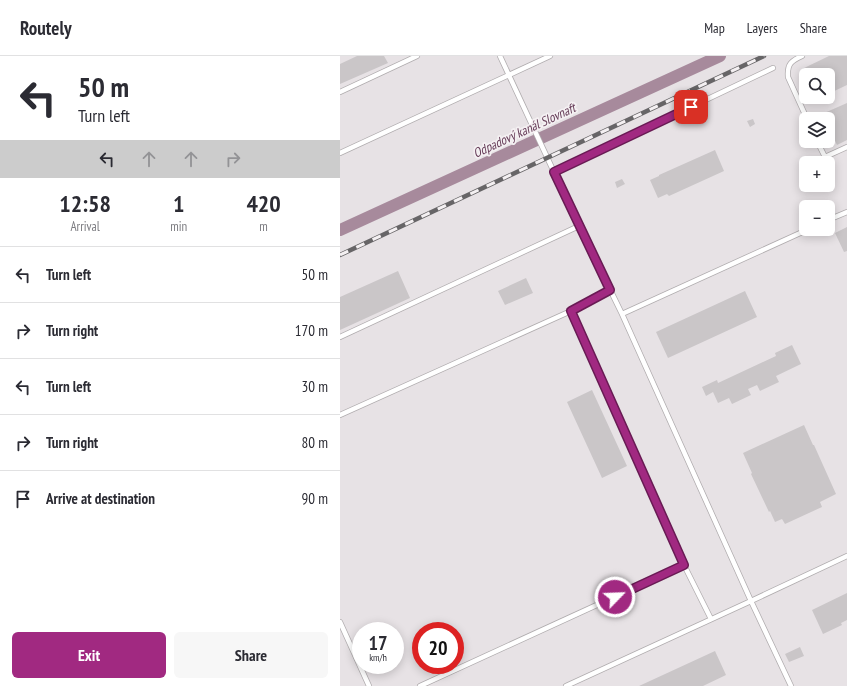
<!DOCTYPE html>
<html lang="en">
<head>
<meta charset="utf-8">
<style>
  body { margin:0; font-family:"PT Sans Narrow",sans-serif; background:#f7f7f7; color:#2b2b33; height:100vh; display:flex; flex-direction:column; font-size:15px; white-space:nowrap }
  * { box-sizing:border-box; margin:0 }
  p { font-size:13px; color:#7c7c81 }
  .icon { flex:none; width:22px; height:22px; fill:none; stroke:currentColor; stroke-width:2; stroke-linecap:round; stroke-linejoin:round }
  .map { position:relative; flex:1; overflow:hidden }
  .sheet { display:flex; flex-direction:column; background:#fff; width:340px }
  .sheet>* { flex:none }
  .hud { background:#fff; color:#2b2b33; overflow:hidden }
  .fabs { position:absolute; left:459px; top:12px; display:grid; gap:8px }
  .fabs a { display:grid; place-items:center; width:36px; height:36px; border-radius:6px; background:#fff; box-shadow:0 2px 10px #0003; font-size:20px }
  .speed { position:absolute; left:12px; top:566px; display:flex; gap:8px; font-size:20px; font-weight:700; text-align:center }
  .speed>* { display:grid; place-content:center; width:52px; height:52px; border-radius:50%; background:#fff; box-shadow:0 2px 10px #0003; line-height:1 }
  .speed small { font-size:10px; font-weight:400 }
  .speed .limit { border:6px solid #d22; background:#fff; color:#111 }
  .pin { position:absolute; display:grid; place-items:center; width:34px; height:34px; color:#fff; margin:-17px; border-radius:8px; box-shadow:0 2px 6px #0006 }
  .me { position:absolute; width:44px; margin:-22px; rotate:66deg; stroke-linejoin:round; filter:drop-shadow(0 0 3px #0008) }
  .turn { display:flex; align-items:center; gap:14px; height:84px; padding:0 12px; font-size:18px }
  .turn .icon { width:52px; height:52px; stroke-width:2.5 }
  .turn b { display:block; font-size:28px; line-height:34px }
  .lanes { display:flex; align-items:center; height:38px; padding:0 12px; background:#0003; justify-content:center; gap:20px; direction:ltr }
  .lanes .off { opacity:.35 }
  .eta { display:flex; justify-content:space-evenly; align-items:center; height:68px; text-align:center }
  .eta b { font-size:24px; font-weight:800; line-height:28px }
  .primary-button { display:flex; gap:8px; margin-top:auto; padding:8px 12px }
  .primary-button a { flex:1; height:46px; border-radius:6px; background:#a12981; color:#fff; font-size:16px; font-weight:800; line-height:46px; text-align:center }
  .primary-button a+a { background:#f7f7f7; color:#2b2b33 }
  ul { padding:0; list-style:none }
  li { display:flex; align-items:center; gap:12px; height:56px; padding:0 12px; border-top:1px solid #e1e1e2 }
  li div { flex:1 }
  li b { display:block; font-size:15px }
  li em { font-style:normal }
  header { display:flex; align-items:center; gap:24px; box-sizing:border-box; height:56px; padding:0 20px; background:#fff; border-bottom:1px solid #e1e1e2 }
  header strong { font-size:19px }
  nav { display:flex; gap:22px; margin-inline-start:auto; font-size:14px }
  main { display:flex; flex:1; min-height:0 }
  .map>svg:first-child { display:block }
</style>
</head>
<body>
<header>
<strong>Routely</strong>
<nav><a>Map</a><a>Layers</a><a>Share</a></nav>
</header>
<main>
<section class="sheet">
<div class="hud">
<div class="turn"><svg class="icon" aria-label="left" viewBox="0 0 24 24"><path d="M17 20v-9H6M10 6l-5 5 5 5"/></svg><div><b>50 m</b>Turn left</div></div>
<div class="lanes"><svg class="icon" aria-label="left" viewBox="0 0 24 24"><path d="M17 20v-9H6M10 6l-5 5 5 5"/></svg><svg class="icon off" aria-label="ahead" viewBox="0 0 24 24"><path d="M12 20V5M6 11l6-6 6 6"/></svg><svg class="icon off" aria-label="ahead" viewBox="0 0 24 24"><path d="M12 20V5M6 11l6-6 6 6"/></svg><svg class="icon off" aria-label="right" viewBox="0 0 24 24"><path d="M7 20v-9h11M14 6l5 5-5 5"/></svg></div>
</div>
<div class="eta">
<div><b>12:58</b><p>Arrival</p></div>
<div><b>1</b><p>min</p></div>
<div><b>420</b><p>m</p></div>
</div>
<ul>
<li><svg class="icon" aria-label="left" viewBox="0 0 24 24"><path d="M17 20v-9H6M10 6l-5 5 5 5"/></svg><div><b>Turn left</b></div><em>50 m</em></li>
<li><svg class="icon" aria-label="right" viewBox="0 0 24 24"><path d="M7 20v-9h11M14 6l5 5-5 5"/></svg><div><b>Turn right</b></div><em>170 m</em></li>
<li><svg class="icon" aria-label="left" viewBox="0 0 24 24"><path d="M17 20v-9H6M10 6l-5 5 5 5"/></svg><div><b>Turn left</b></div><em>30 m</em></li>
<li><svg class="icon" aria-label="right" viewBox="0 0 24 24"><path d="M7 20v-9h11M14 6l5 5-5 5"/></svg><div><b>Turn right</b></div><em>80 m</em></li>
<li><svg class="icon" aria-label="arrive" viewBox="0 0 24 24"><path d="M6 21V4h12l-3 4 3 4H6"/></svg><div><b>Arrive at destination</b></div><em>90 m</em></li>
</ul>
<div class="primary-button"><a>Exit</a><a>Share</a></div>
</section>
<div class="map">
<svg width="507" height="630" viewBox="0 0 507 630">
  <rect width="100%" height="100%" fill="#e7e2e5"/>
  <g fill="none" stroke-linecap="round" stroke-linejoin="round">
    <path stroke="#a78a9c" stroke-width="12" d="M0 174 380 0"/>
  </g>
  <path fill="#cac6c8" d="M17 0H44L48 7 0 28V8Z
    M489 0H507V29L488 38V19H466V22L462 13Z
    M507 47V84L497 89 488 70V63H485L482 58Z
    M413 63 415 68 410 71 407 65Z
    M375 94 384 115 329 140 327 138 318 142 310 124 319 120V119Z
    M282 123 285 128 277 132 275 126Z
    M507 171V195L504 196 495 177Z
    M58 215 70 242 0 274V241Z
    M186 222 193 237 165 249 158 235Z
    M405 235 417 261 328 302 316 276Z
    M452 289 461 308 436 320 439 326 420 335 417 329 408 333 411 339 392 348 389 342 378 347 373 336 366 340 362 331 377 324 378 327 436 300 435 297Z
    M252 334 287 410 262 422 227 346Z
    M464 369 473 389H474L496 438 480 446 482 451 445 468 442 463 435 466 430 455 429 456 411 418 412 417 403 397Z
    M507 537V564L501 567 502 569 483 578 472 554Z
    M460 591 464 600 449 606 445 598Z
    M375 595 386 619 363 630H299Z"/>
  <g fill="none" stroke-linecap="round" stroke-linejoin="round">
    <g stroke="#b0acae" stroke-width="6">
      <path id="service" d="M160 0 239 170 282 258 411 545 226 630
        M462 0C451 5 447 8 448 21L467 63
        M0 36 77 0
        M477 85 485 101 507 91
        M0 97 210 0
        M214 116 433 12
        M488 164 507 156
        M231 255 344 509 371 563
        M282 258 469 173
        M0 281 239 170
        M0 359 231 255 270 234
        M0 566 29 630
        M80 630 344 509
        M451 630 411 545 507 500"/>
    </g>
    <use href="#service" stroke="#fff" stroke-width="4.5"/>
    <g stroke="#676567" stroke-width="4.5">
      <path id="rail" d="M0 199 424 0"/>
    </g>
    <use href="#rail" stroke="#f4f0f2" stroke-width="3" stroke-dasharray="9" stroke-linecap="butt"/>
  </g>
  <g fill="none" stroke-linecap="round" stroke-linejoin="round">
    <g stroke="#691b54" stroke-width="10">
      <path id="route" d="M275 541 344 509 231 255 270 234 214 116 351 51"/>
    </g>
    <use href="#route" stroke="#a12981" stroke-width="7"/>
  </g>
  <g text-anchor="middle" stroke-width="3.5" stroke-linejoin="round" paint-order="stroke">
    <g font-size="13" font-style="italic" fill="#643a56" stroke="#f4f0f2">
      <text transform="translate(184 74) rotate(-25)" y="5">Odpadový kanál Slovnaft</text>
    </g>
  </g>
</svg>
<div class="fabs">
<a><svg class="icon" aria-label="search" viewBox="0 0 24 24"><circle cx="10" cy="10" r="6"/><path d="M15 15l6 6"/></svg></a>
<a><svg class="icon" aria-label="layers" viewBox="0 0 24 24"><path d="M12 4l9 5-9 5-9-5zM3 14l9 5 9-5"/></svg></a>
<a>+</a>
<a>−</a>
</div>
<div class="speed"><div>17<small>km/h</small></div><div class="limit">20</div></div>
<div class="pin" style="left:351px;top:51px;background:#d93025"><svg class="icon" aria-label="arrive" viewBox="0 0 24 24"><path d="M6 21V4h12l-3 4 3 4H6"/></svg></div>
<svg class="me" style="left:275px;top:541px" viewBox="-20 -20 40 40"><circle r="17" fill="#a12981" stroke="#fff" stroke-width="3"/><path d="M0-11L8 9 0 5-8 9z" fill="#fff"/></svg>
</div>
</main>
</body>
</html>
